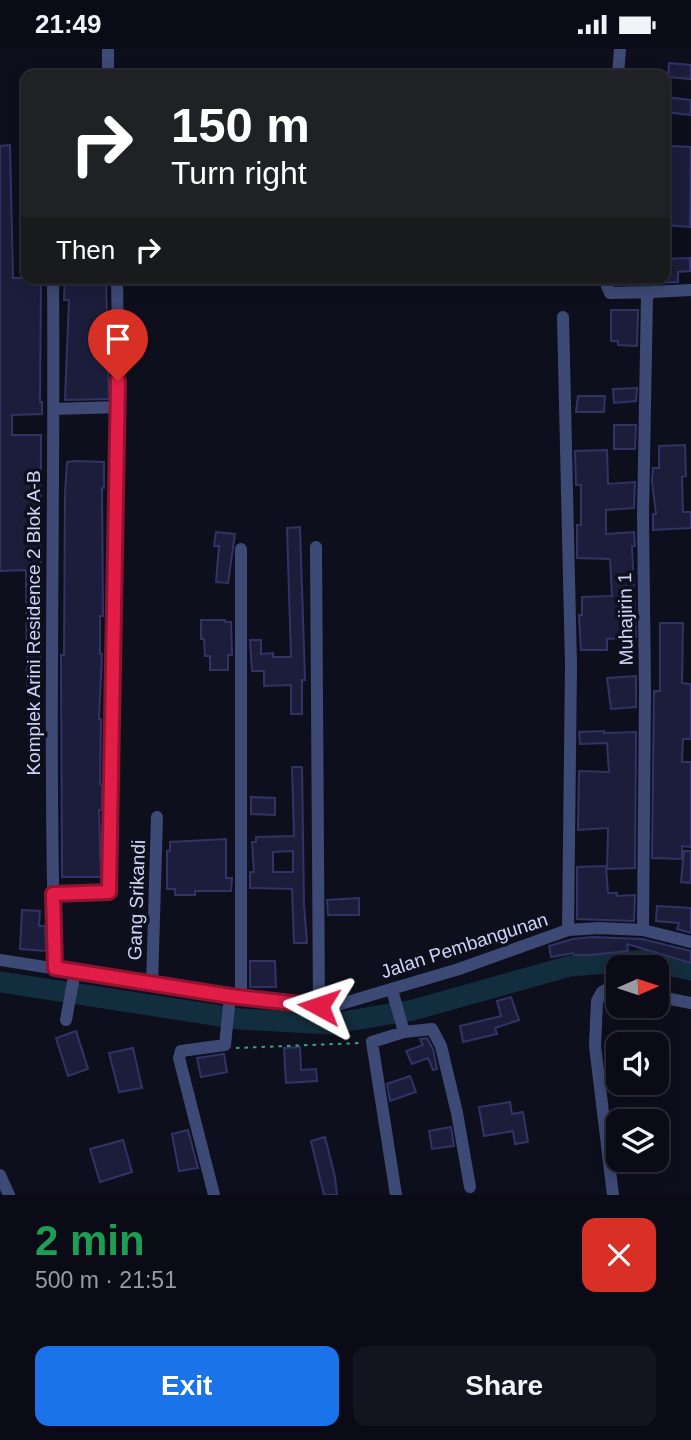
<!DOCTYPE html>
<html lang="en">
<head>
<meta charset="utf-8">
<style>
  body { margin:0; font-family:Helvetica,sans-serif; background:#13141f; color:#f1f3f6; height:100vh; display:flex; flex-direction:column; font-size:26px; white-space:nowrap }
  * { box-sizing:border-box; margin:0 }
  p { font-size:23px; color:#999ba1 }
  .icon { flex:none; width:38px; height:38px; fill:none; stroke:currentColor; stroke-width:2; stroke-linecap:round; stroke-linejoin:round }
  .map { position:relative; height:1146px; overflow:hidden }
  .details { display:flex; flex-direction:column; background:#0a0b16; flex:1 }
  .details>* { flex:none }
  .hud { position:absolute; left:21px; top:21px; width:649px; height:214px; border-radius:14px; box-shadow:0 4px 18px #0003,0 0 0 2px #2a2b35; background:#202124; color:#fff; overflow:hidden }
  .needle { width:46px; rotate:87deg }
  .tools { position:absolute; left:606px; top:906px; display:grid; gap:14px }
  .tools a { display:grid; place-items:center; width:63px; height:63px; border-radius:14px; background:#0a0b16; box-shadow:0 4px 18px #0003,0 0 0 2px #2a2b35; font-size:35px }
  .pin { position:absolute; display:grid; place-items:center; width:60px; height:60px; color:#fff; margin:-72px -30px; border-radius:50% 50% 50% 0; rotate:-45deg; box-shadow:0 0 7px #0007 }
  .pin .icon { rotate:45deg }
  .me { position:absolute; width:77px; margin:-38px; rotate:275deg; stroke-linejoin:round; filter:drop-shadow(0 0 5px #0008) }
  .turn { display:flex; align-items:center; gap:24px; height:147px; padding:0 35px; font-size:32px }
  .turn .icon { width:91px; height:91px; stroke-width:2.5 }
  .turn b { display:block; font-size:49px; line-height:60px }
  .then { display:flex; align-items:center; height:66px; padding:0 35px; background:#0003; gap:14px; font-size:26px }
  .round { display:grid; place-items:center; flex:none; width:74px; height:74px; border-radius:14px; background:#13141f }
  .headline { display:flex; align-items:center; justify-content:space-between; height:119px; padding:0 35px }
  h1 { font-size:42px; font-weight:700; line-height:52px; color:#1e9e55 }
  .button { display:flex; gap:14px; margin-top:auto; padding:14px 35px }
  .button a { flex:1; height:80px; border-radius:14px; background:#1a73e8; color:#fff; font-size:28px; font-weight:700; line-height:80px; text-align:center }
  .button a+a { background:#13141f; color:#f1f3f6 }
  .status { display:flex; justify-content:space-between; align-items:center; height:49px; padding:0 35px; background:#0a0b16; direction:ltr }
  .status svg { height:19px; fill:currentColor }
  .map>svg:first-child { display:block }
</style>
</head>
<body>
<div class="status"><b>21:49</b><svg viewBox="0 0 49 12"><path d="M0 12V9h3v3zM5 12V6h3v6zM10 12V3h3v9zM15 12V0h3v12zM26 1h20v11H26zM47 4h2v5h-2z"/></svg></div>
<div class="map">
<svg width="691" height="1146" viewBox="0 0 691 1146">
  <rect width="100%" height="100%" fill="#0e0f1d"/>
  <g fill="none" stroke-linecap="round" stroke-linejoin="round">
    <path stroke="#122d3d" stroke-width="21" d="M0 933 240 970 330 975 413 961 570 917 645 911 691 921"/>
  </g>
  <path fill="#1c1d3b" stroke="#313365" stroke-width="2" fill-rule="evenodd" d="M669 14 691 16V30L668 28Z
    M666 48 691 51V66L665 63Z
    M10 96 13 229H41L40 353H42V365L12 366V386H41L40 640H27L26 521 0 522V97Z
    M671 97 691 98 690 178 665 176V112H670Z
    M690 209V222L678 223V233L657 234V229H665V210Z
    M65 229H106L109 350 65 351 69 251H64Z
    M611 261H638L637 297 618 296V292H611Z
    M637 339 636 352 614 354 613 340Z
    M578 347H605L604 363H576Z
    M614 376H636L635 400H614Z
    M685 396 686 427 682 428 683 463H691V479L653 481V465H656L652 432 653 419H659V397Z
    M607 401 608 435 635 433 634 459 606 461V485L634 483 635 497H632L636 588 607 590V601H581L579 566H582V548L612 547 610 510 577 509V476H581V436H576L575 402Z
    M76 412 104 413V439H102L103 567H100V605H102L99 670H101L100 735H102V761H99L101 828H62L61 606H64L65 444 67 413Z
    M300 478 305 631H302V665H291V636L264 637V622H252L250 591H261V605L273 604V608H291L287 479Z
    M216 483 235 485 228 534 216 533 219 497H214Z
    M201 571H225V573H231L232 606H228V621H210V607H205L204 590H201Z
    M660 574H683L682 634 691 635V690H683L682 713H691V798L682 797V810L652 809 654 642H660Z
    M636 627V658L611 660 607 629Z
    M604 682V684L636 683 635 819 607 820 608 779 578 781 579 722 609 723 607 694 580 695 579 683Z
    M292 718H302L304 856 307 894H294L292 840 250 839V823H254L252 793H256V788L294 787ZM293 802V823H273V803Z
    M251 748 275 749V766L251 765Z
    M226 790V829H232L231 842H195V846H175V840H167V802H170V793Z
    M684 802H691V834L681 833Z
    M606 817 608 844H617V847L635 846 634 872 577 870V818Z
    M359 849V866H328L327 851Z
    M657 857 691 859V884L677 880 679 874 656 872Z
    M22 861 40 862 39 877H45L46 902 20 900Z
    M592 888 642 890 691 902V914L627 895 628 902 589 906H574L573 904 551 908 549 897 573 890Z
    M250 912H275L276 938H250Z
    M511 948 519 971 495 979 497 985 463 993 460 977 501 967 497 952Z
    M76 982 88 1020 68 1027 56 989Z
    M427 989 433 1000 437 1020 433 1021 428 1009 412 1015 406 1002 423 996 420 990Z
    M300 998 301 1021 316 1020 317 1032 286 1034 284 999Z
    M133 999 142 1039 119 1043 109 1004Z
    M224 1005 227 1023 201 1028 197 1009Z
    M410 1027 416 1043 390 1052 387 1035Z
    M510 1053 512 1065 523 1063 528 1093 515 1095 513 1082 484 1087 479 1058Z
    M451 1078 454 1097 432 1100 429 1082Z
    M188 1081 198 1119 179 1122 172 1085Z
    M325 1088 335 1128 337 1146H324L311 1092Z
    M123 1091 132 1123 100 1133 90 1100Z"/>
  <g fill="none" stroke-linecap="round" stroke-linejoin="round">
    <path stroke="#3aa283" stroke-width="2" stroke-dasharray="3.5 5" stroke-linecap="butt" d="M236 999 360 994"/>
    <path stroke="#3e4a76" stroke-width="12" d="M108 26V0
      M618 26 620 0
      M53 229C55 459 48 689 55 919
      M607 229V237L610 244 652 243
      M563 268 571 616 568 881
      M54 360 119 358
      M316 498 319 957
      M53 845 109 843 119 358 117 229
      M643 881 645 643 643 466 647 247 652 243 691 241
      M0 911 230 947 307 957H334L459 920 568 881 599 879 643 881 691 893
      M152 936 157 768
      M392 941 404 983
      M656 947 691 954
      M241 948V500
      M66 971 75 922
      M0 1126 9 1146
      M214 1146 179 1009 181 1002 225 996 230 947
      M396 1146 372 993 404 983 432 980 441 997 457 1064 470 1138
      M613 1146 595 997 597 952 602 943 609 939H618"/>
  </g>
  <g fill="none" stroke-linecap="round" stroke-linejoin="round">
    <g stroke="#92132f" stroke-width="18">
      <path id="route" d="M118 332 109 843 53 845 55 919 230 947 319 957"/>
    </g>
    <use href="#route" stroke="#e11d48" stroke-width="12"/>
  </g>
  <g text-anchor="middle" stroke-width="7" stroke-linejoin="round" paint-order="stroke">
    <g font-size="19" fill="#cfd4f9" stroke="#0e0f1d">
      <text transform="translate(625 570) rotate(-91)" y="7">Muhajirin 1</text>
      <text transform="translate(33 574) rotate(-90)" y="7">Komplek Arini Residence 2 Blok A-B</text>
      <text transform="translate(136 851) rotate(-88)" y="7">Gang Srikandi</text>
      <text transform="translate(464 896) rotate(-18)" y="7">Jalan Pembangunan</text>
    </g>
  </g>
</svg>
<div class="tools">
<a><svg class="needle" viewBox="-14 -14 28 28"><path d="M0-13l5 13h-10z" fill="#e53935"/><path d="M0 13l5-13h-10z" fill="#999ba1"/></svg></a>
<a><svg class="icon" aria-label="sound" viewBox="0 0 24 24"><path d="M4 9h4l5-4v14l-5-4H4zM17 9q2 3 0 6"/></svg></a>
<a><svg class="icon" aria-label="layers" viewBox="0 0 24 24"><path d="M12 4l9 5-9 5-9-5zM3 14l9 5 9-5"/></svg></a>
</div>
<div class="pin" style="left:118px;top:332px;background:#d93025"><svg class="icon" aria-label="arrive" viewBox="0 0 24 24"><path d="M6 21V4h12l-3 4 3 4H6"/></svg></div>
<svg class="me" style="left:319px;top:957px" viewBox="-20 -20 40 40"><path d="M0-17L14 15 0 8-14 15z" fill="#e11d48" stroke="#fff" stroke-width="4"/></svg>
<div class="hud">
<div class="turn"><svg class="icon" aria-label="right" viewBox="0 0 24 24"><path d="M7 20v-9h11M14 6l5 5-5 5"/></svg><div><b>150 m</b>Turn right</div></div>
<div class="then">Then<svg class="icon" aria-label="right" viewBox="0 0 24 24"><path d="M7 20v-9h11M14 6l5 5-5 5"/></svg></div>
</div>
</div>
<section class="details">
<div class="headline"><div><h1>2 min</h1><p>500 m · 21:51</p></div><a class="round" style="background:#d93025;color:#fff"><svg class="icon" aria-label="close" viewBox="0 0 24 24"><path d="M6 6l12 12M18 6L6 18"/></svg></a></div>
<div class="button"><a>Exit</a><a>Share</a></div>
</section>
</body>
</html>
